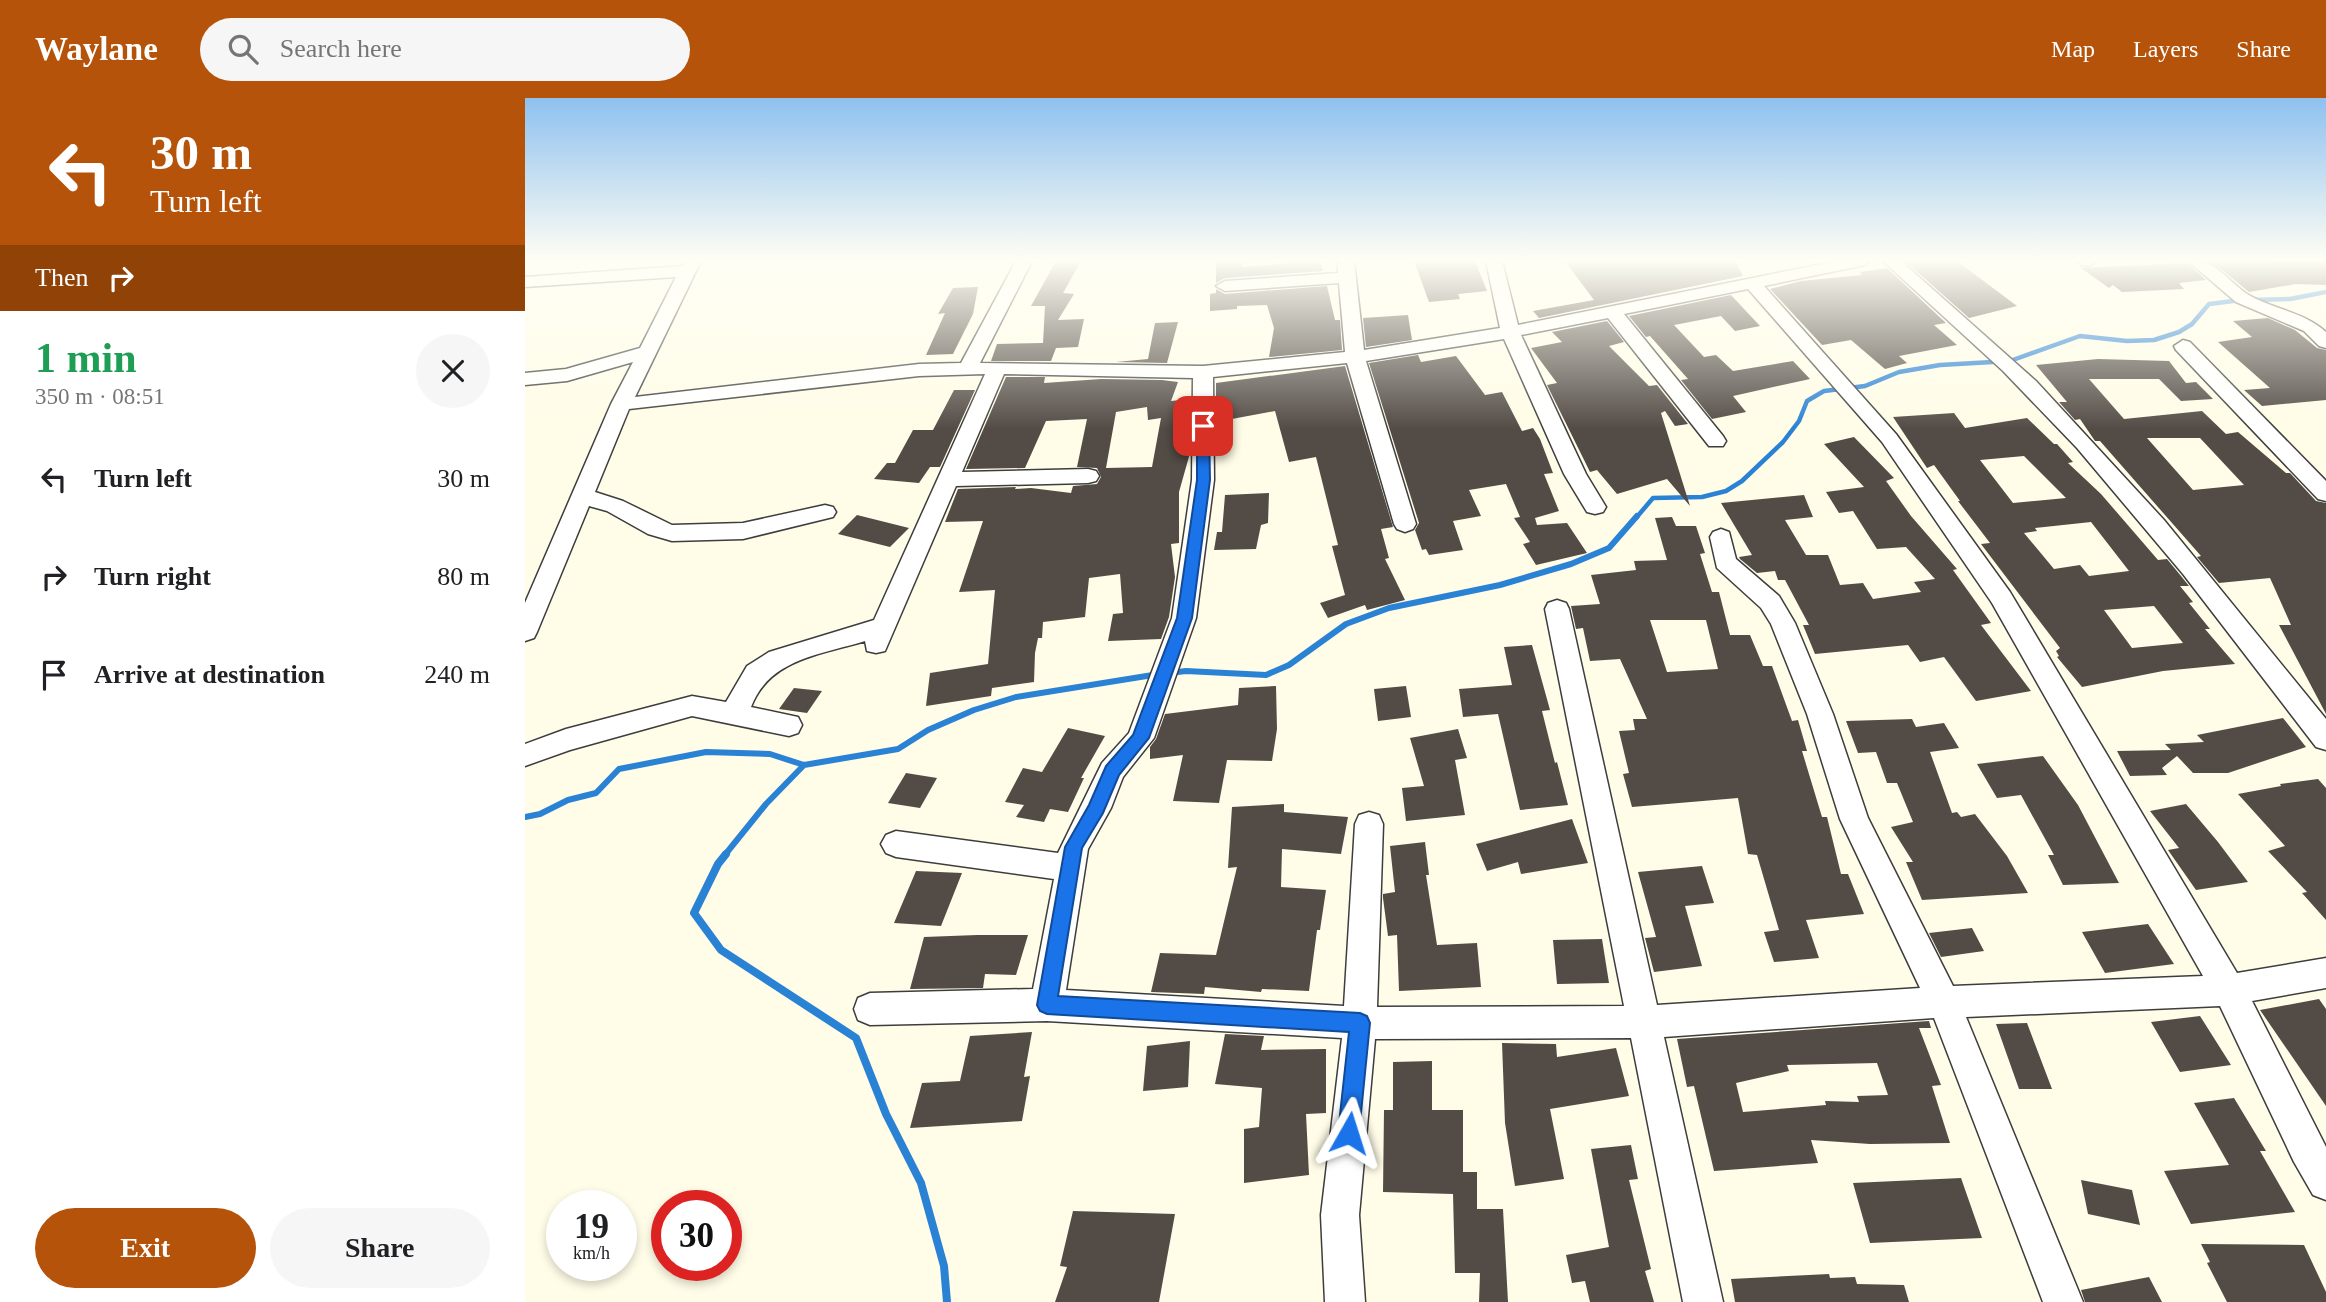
<!DOCTYPE html>
<html lang="en">
<head>
<meta charset="utf-8">
<style>
  body { margin:0; font-family:"Times New Roman",serif; background:#f6f6f6; color:#202124; height:100vh; display:flex; flex-direction:column; font-size:26px; white-space:nowrap }
  * { box-sizing:border-box; margin:0 }
  p { font-size:23px; color:#757577 }
  .icon { flex:none; width:38px; height:38px; fill:none; stroke:currentColor; stroke-width:2; stroke-linecap:round; stroke-linejoin:round }
  .map { position:relative; flex:1; overflow:hidden }
  .side { display:flex; flex-direction:column; background:#fff; width:525px }
  .side>* { flex:none }
  .banner { background:#b45309; color:#fff; overflow:hidden }
  .speed { position:absolute; left:21px; top:1092px; display:flex; gap:14px; font-size:35px; font-weight:700; text-align:center }
  .speed>* { display:grid; place-content:center; width:91px; height:91px; border-radius:50%; background:#fff; box-shadow:0 4px 10px #0003; line-height:1 }
  .speed small { font-size:18px; font-weight:400 }
  .speed .limit { border:10px solid #d22; background:#fff; color:#111 }
  .pin { position:absolute; display:grid; place-items:center; width:60px; height:60px; color:#fff; margin:-30px; border-radius:14px; box-shadow:0 4px 10px #0006 }
  .me { position:absolute; width:77px; margin:-38px; rotate:6deg; stroke-linejoin:round; filter:drop-shadow(0 0 5px #0008) }
  .turn { display:flex; align-items:center; gap:24px; height:147px; padding:0 35px; font-size:32px }
  .turn .icon { width:91px; height:91px; stroke-width:2.5 }
  .turn b { display:block; font-size:49px; line-height:60px }
  .then { display:flex; align-items:center; height:66px; padding:0 35px; background:#0003; gap:14px; font-size:26px }
  .round { display:grid; place-items:center; flex:none; width:74px; height:74px; border-radius:37px; background:#f6f6f6 }
  .overview { display:flex; align-items:center; justify-content:space-between; height:119px; padding:0 35px }
  h1 { font-size:42px; font-weight:700; line-height:52px; color:#1e9e55 }
  .cta { display:flex; gap:14px; margin-top:auto; padding:14px 35px }
  .cta a { flex:1; height:80px; border-radius:42px; background:#b45309; color:#fff; font-size:28px; font-weight:700; line-height:80px; text-align:center }
  .cta a+a { background:#f6f6f6; color:#202124 }
  ul { padding:0; list-style:none }
  li { display:flex; align-items:center; gap:21px; height:98px; padding:0 35px }
  li div { flex:1 }
  li b { display:block; font-size:26px }
  li em { font-style:normal }
  header { display:flex; align-items:center; gap:42px; box-sizing:border-box; height:98px; padding:0 35px; background:#b45309; color:#fff }
  header strong { font-size:33px }
  nav { display:flex; gap:38px; margin-inline-start:auto; font-size:24px }
  .search { width:490px; height:63px; background:#f6f6f6; display:flex; align-items:center; gap:18px; box-sizing:border-box; padding:0 24px; border-radius:38px; color:#757577; font-size:26px }
  main { display:flex; flex:1; min-height:0 }
  .map>svg:first-child { display:block }
</style>
</head>
<body>
<header>
<strong>Waylane</strong>
<div class="search"><svg class="icon" aria-label="search" viewBox="0 0 24 24"><circle cx="10" cy="10" r="6"/><path d="M15 15l6 6"/></svg>Search here</div>
<nav><a>Map</a><a>Layers</a><a>Share</a></nav>
</header>
<main>
<section class="side">
<div class="banner">
<div class="turn"><svg class="icon" aria-label="left" viewBox="0 0 24 24"><path d="M17 20v-9H6M10 6l-5 5 5 5"/></svg><div><b>30 m</b>Turn left</div></div>
<div class="then">Then<svg class="icon" aria-label="right" viewBox="0 0 24 24"><path d="M7 20v-9h11M14 6l5 5-5 5"/></svg></div>
</div>
<div class="overview"><div><h1>1 min</h1><p>350 m · 08:51</p></div><a class="round"><svg class="icon" aria-label="close" viewBox="0 0 24 24"><path d="M6 6l12 12M18 6L6 18"/></svg></a></div>
<ul>
<li><svg class="icon" aria-label="left" viewBox="0 0 24 24"><path d="M17 20v-9H6M10 6l-5 5 5 5"/></svg><div><b>Turn left</b></div><em>30 m</em></li>
<li><svg class="icon" aria-label="right" viewBox="0 0 24 24"><path d="M7 20v-9h11M14 6l5 5-5 5"/></svg><div><b>Turn right</b></div><em>80 m</em></li>
<li><svg class="icon" aria-label="arrive" viewBox="0 0 24 24"><path d="M6 21V4h12l-3 4 3 4H6"/></svg><div><b>Arrive at destination</b></div><em>240 m</em></li>
</ul>
<div class="cta"><a>Exit</a><a>Share</a></div>
</section>
<div class="map">
<svg width="1801" height="1204" viewBox="0 0 1801 1204">
  <rect width="100%" height="100%" fill="#fffce7"/>
  <g fill="none" stroke-linecap="round" stroke-linejoin="round">
    <path stroke="#2a82d5" stroke-width="4.5" d="M1727 202 1765 201 1801 194
      M1111 420 1128 400 1177 399 1201 393 1217 383 1258 344 1274 323 1282 303 1299 293 1340 288 1374 274 1415 267 1485 263 1555 238 1602 243 1629 242 1654 234 1667 226 1684 206 1716 202"/>
    <path stroke="#2a82d5" stroke-width="6" d="M644 575 661 573 741 577 764 567 821 526 864 510 975 487 1046 466 1084 450 1112 418
      M0 719 15 716 43 702 71 695 94 671 181 654 245 656 279 667 373 651 403 632 449 612 491 599 634 576
      M199 758 241 706 279 667"/>
    <path stroke="#2a82d5" stroke-width="8" d="M201 756 193 766 169 815 196 852 331 940 361 1016 396 1085 419 1168 422 1204"/>
  </g>
  <path fill="#534c46" fill-rule="evenodd" d="M531 163H556L538 195 549 196 533 222 559 221 553 249 531 250 526 263H466L472 246 518 245 520 208H506Z
    M691 163H716L717 169 764 165 768 163H795L798 173 700 180 691 185Z
    M889 163H950L962 193 933 196 935 201 904 204Z
    M1040 163H1210L1218 178 1014 220 1008 213 1069 202Z
    M1380 163H1432L1492 208 1444 220Z
    M1681 163 1801 164V187L1771 186 1724 194 1696 171Z
    M1662 165 1681 182 1654 185 1659 191 1597 194 1588 187 1584 190 1556 170Z
    M1362 170 1421 225 1409 227 1432 247 1374 258 1382 265 1360 271 1326 242 1297 247 1245 191 1276 183 1337 177 1335 174Z
    M802 188 810 222H815L817 252 744 259 749 230 742 207 712 208V211L685 213V196L691 195V191L700 196Z
    M453 189 448 216 428 256 401 257 420 215 413 216 428 190Z
    M1206 197 1235 228 1210 233 1196 218 1149 227 1179 259 1191 257 1208 273 1268 263 1285 281 1208 298 1221 314 1187 321 1156 282 1163 281 1125 238 1121 239 1104 218Z
    M883 217 887 242 841 249 838 220Z
    M1743 220 1770 232 1792 250 1801 252V302L1737 308 1719 292 1745 290 1693 244 1727 239 1708 223Z
    M1082 223 1099 244 1084 248 1124 288 1132 287 1163 326 1150 328 1140 313 1136 315 1165 408 1142 381 1092 396 1072 372 1065 374 1022 287 1032 285 1006 250 1037 244 1027 234Z
    M653 224 642 265 591 264 623 261 630 225Z
    M893 257 896 264 931 258 960 297 977 294 997 333 1008 330 1015 341 1028 375 1019 376 1034 413 1010 420 1012 427 1042 425 1062 455 1011 467 998 446 1005 444 989 420 995 419 981 386 944 392 956 418 928 423 938 452 904 457 901 451 897 452 890 432 894 425 844 265Z
    M1573 261 1644 263 1661 285 1671 284 1688 301 1656 303 1634 281H1564L1599 321 1677 313 1701 336 1713 334 1761 375H1765L1791 403 1801 405V616L1754 527H1766L1745 480 1694 485 1672 459 1676 458 1575 343H1570L1555 321 1550 322 1534 304H1542L1511 267ZM1622 340H1675L1719 387 1668 392Z
    M820 268 868 429 856 431 864 460 860 461 880 502 842 512 840 507 803 520 795 505 820 497 807 448 813 447 791 359 764 364 750 313 696 323 691 305V285Z
    M481 279H520L519 285 576 281 637 282 653 284 646 303 665 301V355L654 394V445L646 446 650 479 644 519 636 541 583 543 588 516 598 515 595 476 564 480 560 519 518 524 517 540H513L510 555 509 584 467 590 466 598 401 608 405 575 463 566 470 492 434 494 458 423 420 424 433 391 491 389 490 391 506 390 546 395 548 388 572 386 576 379 572 370 552 369 562 321 521 323 500 370 441 371ZM622 309 623 322 636 320 627 369 581 370 591 314Z
    M429 292H450L415 369H405L394 385 349 381 362 365H370L388 332H408Z
    M1429 315 1440 330 1502 320 1529 346H1532L1548 364 1543 365 1576 396 1633 462 1642 461 1656 478 1664 488H1655L1668 504 1664 505 1685 531H1680L1710 566 1638 573 1557 589 1532 559 1534 558 1531 553 1535 550 1456 446 1465 445 1433 403H1435L1409 367 1402 370 1368 319ZM1499 358 1541 400 1488 405 1455 362ZM1566 424 1604 473 1564 478 1555 467 1529 471 1499 435 1512 433 1510 430ZM1629 508 1658 545 1607 550 1579 512Z
    M1329 339 1369 380 1361 383 1386 418 1432 471 1428 472 1466 525 1456 527 1506 593 1451 603 1419 559 1395 564 1383 547 1290 556 1278 527H1284L1260 482H1253L1250 473 1232 475 1215 461 1214 459 1227 457 1196 405 1279 397 1288 419 1260 422 1281 457H1303L1315 487 1338 485 1348 501 1396 494 1389 484 1410 481 1381 449 1352 451 1328 413 1314 415 1301 394 1339 389 1299 346Z
    M744 395 743 425 736 427 731 451 689 452 692 434H697L700 397Z
    M332 417 384 430 365 449 313 436Z
    M1147 419 1151 428H1171L1180 455 1175 456 1187 494H1194L1205 537H1225L1238 568H1247L1267 623 1273 622 1282 653H1277L1297 719H1302L1316 776H1323L1339 816 1281 822 1294 860 1249 864 1239 834 1254 832 1232 757 1223 756 1213 700 1107 709 1098 676 1104 675 1094 633 1110 632 1108 621H1122L1095 561 1065 563 1058 530 1051 531 1046 508 1075 506 1066 477 1111 472 1109 463 1142 462 1130 420ZM1125 522H1181L1193 571 1142 574Z
    M1007 547 1025 612 1017 613 1030 665 1032 664 1043 707 995 712 973 616 938 619 934 591 987 587 979 549Z
    M751 588 752 631 747 663 702 662 694 705 648 703 658 657 625 661V649L631 641 640 616 713 607 714 590Z
    M881 588 886 619 853 623 849 591Z
    M269 590 297 593 282 615 254 611Z
    M1758 620 1781 649 1703 675H1668L1652 658 1637 670 1642 677 1605 678 1592 653 1646 652 1640 646 1679 644 1672 637Z
    M1387 621 1391 629 1419 625 1434 650 1405 654 1427 715 1432 714 1436 719 1450 716 1482 758 1503 795 1397 802 1381 764H1388L1366 729 1388 724 1372 685H1362L1351 654 1333 655 1321 623Z
    M543 630 580 638 556 680H559L543 714 525 711 519 724 491 719 499 707 480 704 498 670 517 674Z
    M933 631 942 660 930 662 940 717 881 723 877 690 899 688 885 640Z
    M1518 658 1553 707 1594 785 1538 787 1523 757H1529L1496 697 1472 700 1452 666Z
    M381 675 412 680 395 710 363 705Z
    M1793 681 1801 690V822L1777 795 1782 794 1743 753 1760 748 1713 696 1756 688 1755 686Z
    M759 706V714L823 719 816 756 757 751 756 789 801 792 795 832H792L784 893 737 891 736 894 680 889 679 896 626 894 635 855 691 857 712 769 703 770 707 709Z
    M1661 706 1693 744 1723 784 1671 792 1643 752 1654 750 1625 713Z
    M1047 721 1063 765 996 776 993 764 962 773 951 746Z
    M900 744 904 777H901L912 847 952 845 956 889 874 893 872 837 863 838 858 800V796L870 794 865 748Z
    M1177 768 1189 805 1160 808 1177 868 1129 874 1120 840 1131 839 1113 774Z
    M391 773 437 775 416 828 369 825Z
    M1623 826 1649 866 1580 875 1557 834Z
    M1447 830 1459 853 1416 859 1404 835Z
    M452 837H503L491 877 460 876 458 890 385 891 399 839Z
    M1077 841 1084 885 1032 886 1028 842Z
    M1794 901 1801 911V1008L1735 912Z
    M1675 918 1706 967 1655 974 1626 924Z
    M1404 923 1406 930H1394L1416 987 1407 988 1425 1045 1345 1046 1286 1042 1293 1065 1189 1073 1169 988 1162 989 1152 941ZM1352 965 1363 997 1332 998 1334 1004 1300 1003 1301 1007 1218 1014 1211 985 1264 973 1262 967Z
    M1502 925 1527 991H1494L1471 926Z
    M507 934 499 979 505 978 497 1023 385 1030 397 985 435 983 445 938Z
    M700 936 739 938 736 952 801 951V1015L781 1016 784 1077 719 1085V1031L734 1029 737 990 690 986Z
    M665 943 663 989 618 993 622 948Z
    M977 945 1031 946 1032 959 1091 950 1104 998 1025 1011 1039 1081 990 1088 980 1025Z
    M907 963V1012H938V1074H952V1111H978L983 1204H954L955 1175H930L928 1096 858 1094 859 1012H868V964Z
    M1709 1000 1741 1053H1735L1770 1114 1666 1126 1639 1073 1704 1067 1669 1005Z
    M1106 1047 1113 1081 1104 1082 1126 1171 1120 1173 1129 1204H1065L1060 1183 1047 1185 1041 1157 1084 1149 1066 1051Z
    M1436 1080 1457 1140 1345 1145 1328 1085Z
    M1556 1082 1607 1092 1615 1127 1563 1116Z
    M548 1113 650 1116 634 1204H530L542 1169 535 1168Z
    M1676 1146 1779 1147 1801 1194V1204H1702L1682 1165 1685 1164Z
    M1304 1176 1305 1180 1330 1179 1332 1186 1379 1187 1384 1204H1210L1206 1181Z
    M1624 1179 1637 1204H1560L1556 1192Z"/>
  <g fill="none" stroke-linecap="round" stroke-linejoin="round">
    <g stroke="#3d3d3d" stroke-width="3">
      <path id="minor" d="M160 163H176L110 299 394 266 436 265 491 163H507L455 265 678 268 820 254 814 185 700 193 691 188 700 183 813 175V163H829L839 252 975 230 961 163H977L993 227 1312 163H1343L1341 167 1335 168 1239 188 1371 336 1485 494 1712 875 1801 860V890L1727 903 1801 1049V1102L1788 1097 1769 1064 1695 908 1441 919 1558 1204H1518L1409 920 1139 939 1198 1204H1158L1106 940 850 941 834 1117 840 1204H800L796 1117 817 940 522 923 345 927 333 922 329 911 333 900 345 895 508 891 529 781 371 759 361 755 356 746 361 737 371 733 533 755 577 665 604 635 647 520 667 382 668 280 479 276 437 374 563 371 571 373 574 378 571 383 563 385 431 388 360 553 351 555 342 553 340 543C295 557 244 561 226 609L273 619 277 627 273 635 264 638 167 618 45 652 0 668V646L41 631 167 598 201 604 222 568 244 554 349 522 460 276 394 278 104 311 70 394 98 403 147 427 218 425 300 407 308 409 311 414 308 419 218 441 147 443 123 436 82 413 64 408 12 534 9 540 0 543V505L86 306 108 264 42 283 0 287V275L41 271 115 250 151 179 0 189V179L157 168ZM1223 191 1357 344 1467 505 1678 878 1428 888 1343 720 1308 616 1270 525 1254 498 1211 461 1204 434 1196 431 1188 434 1185 439 1192 470 1236 510 1246 526 1282 616 1315 721 1395 890 1132 907 1044 511 1041 505 1032 502 1023 505 1020 511 1099 908 852 909 858 726 854 717 844 714 834 717 830 726 819 908 541 892 563 751 586 710 598 679 629 640 671 520 689 382 688 279 822 265 869 426 872 431 880 434 888 431 891 426 841 263 979 241 1039 376 1062 414 1070 416 1078 414 1081 409 1061 376 996 237 1083 220 1184 348H1198L1201 343 1198 338 1099 216Z
        M1358 163H1376L1511 283 1639 422 1801 621V652L1791 649 1658 476 1552 350 1478 273Z
        M1554 163H1572L1564 168 1556 167Z
        M1663 163C1691 161 1700 181 1722 196 1747 211 1779 214 1801 234V250L1794 248 1779 233 1711 204Z
        M1658 242 1665 244 1801 383V403L1793 401 1651 252 1649 248Z"/>
    </g>
    <use href="#minor" fill="#fff" fill-rule="evenodd"/>
  </g>
  <linearGradient id="sky" x2="0" y2="1"><stop stop-color="#8ec1ef"/><stop offset="0.49" stop-color="#fffef4"/><stop offset="1" stop-color="#fffef4" stop-opacity="0"/></linearGradient>
  <rect width="1801" height="331" fill="url(#sky)"/>
  <path fill="#1a73e8" stroke="#114b97" stroke-width="2" d="M678 324 684 328 685 382 667 520 624 640 594 677 578 715 557 750 533 898 835 915 842 918 845 925 834 1035 831 1043 824 1046 816 1043 813 1035 824 934 522 916 515 913 512 907 540 749 564 707 581 668 608 637 652 520 672 382V328Z"/>
</svg>
<div class="speed"><div>19<small>km/h</small></div><div class="limit">30</div></div>
<div class="pin" style="left:678px;top:328px;background:#d93025"><svg class="icon" aria-label="arrive" viewBox="0 0 24 24"><path d="M6 21V4h12l-3 4 3 4H6"/></svg></div>
<svg class="me" style="left:824px;top:1035px" viewBox="-20 -20 40 40"><path d="M0-17L14 15 0 8-14 15z" fill="#1a73e8" stroke="#fff" stroke-width="4"/></svg>
</div>
</main>
</body>
</html>
